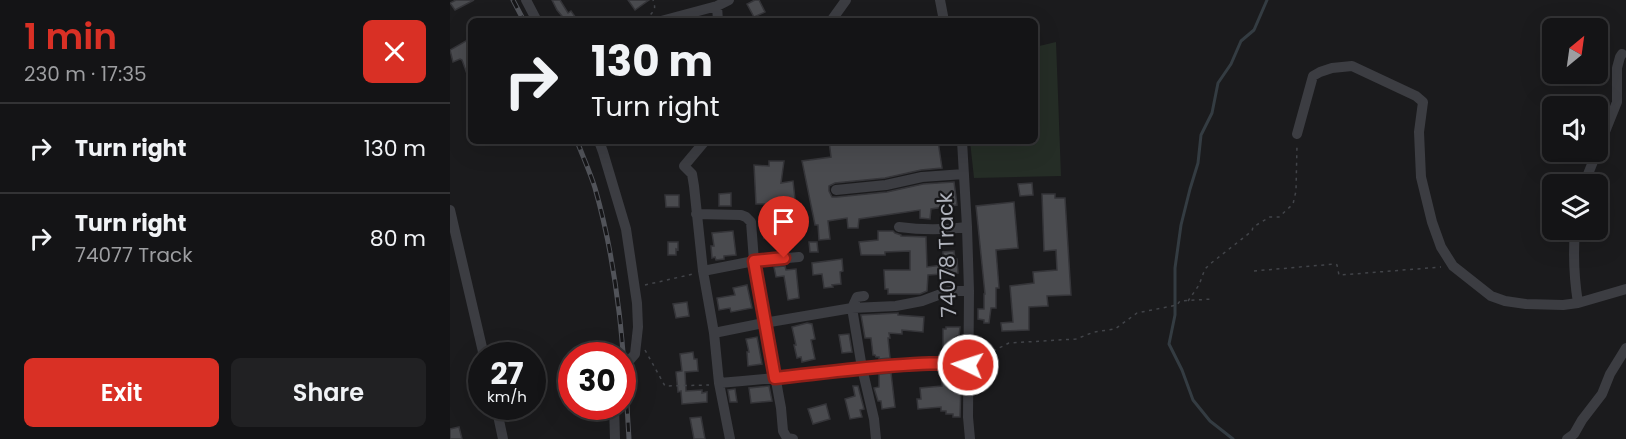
<!DOCTYPE html>
<html lang="en">
<head>
<meta charset="utf-8">
<style>
  body { margin:0; font-family:Poppins,sans-serif; background:#212123; color:#f1f3f6; height:100vh; display:flex; flex-direction:column; font-size:22px; white-space:nowrap }
  * { box-sizing:border-box; margin:0 }
  p { font-size:20px; color:#9d9ea1 }
  .icon { flex:none; width:33px; height:33px; fill:none; stroke:currentColor; stroke-width:2; stroke-linecap:round; stroke-linejoin:round }
  .map { position:relative; flex:1; overflow:hidden }
  .side { display:flex; flex-direction:column; background:#141416; width:450px }
  .side>* { flex:none }
  .hud { position:absolute; left:18px; top:18px; width:570px; height:126px; border-radius:9px; box-shadow:0 6px 24px #0002,0 0 0 2px #333335; background:#141416; color:#f1f3f6; overflow:hidden }
  .needle { width:39px; rotate:29deg }
  .tools { position:absolute; left:1092px; top:18px; display:grid; gap:12px }
  .tools a { display:grid; place-items:center; width:66px; height:66px; border-radius:9px; background:#141416; box-shadow:0 6px 24px #0002,0 0 0 2px #333335; font-size:30px }
  .speed { position:absolute; left:18px; top:342px; display:flex; gap:12px; font-size:30px; font-weight:700; text-align:center }
  .speed>* { display:grid; place-content:center; width:78px; height:78px; border-radius:50%; background:#141416; box-shadow:0 6px 24px #0002,0 0 0 2px #333335; line-height:1 }
  .speed small { font-size:15px; font-weight:400 }
  .speed .limit { border:9px solid #d22; background:#fff; color:#111 }
  .pin { position:absolute; display:grid; place-items:center; width:51px; height:51px; color:#fff; margin:-62px -26px; border-radius:50% 50% 50% 0; rotate:-45deg; box-shadow:0 0 6px #0007 }
  .pin .icon { rotate:45deg }
  .me { position:absolute; width:66px; margin:-33px; rotate:274deg; stroke-linejoin:round; filter:drop-shadow(0 0 4px #0008) }
  .turn { display:flex; align-items:center; gap:21px; height:126px; padding:0 24px; font-size:27px }
  .turn .icon { width:78px; height:78px; stroke-width:2.5 }
  .turn b { display:block; font-size:42px; line-height:51px }
  .round { display:grid; place-items:center; flex:none; width:63px; height:63px; border-radius:9px; background:#212123 }
  .head { display:flex; align-items:center; justify-content:space-between; height:102px; padding:0 24px }
  h1 { font-size:36px; font-weight:600; line-height:45px; color:#d93025 }
  .button { display:flex; gap:12px; margin-top:auto; padding:12px 24px }
  .button a { flex:1; height:69px; border-radius:9px; background:#d93025; color:#fff; font-size:24px; font-weight:600; line-height:69px; text-align:center }
  .button a+a { background:#212123; color:#f1f3f6 }
  ul { padding:0; list-style:none }
  li { display:flex; align-items:center; gap:18px; height:90px; padding:0 24px; border-top:2px solid #333335 }
  li div { flex:1 }
  li b { display:block; font-size:22px }
  li em { font-style:normal }
  main { display:flex; flex:1; min-height:0 }
  .map>svg:first-child { display:block }
</style>
</head>
<body>
<main>
<section class="side">
<div class="head"><div><h1>1 min</h1><p>230 m · 17:35</p></div><a class="round" style="background:#d93025;color:#fff"><svg class="icon" aria-label="close" viewBox="0 0 24 24"><path d="M6 6l12 12M18 6L6 18"/></svg></a></div>
<ul>
<li><svg class="icon" aria-label="right" viewBox="0 0 24 24"><path d="M7 20v-9h11M14 6l5 5-5 5"/></svg><div><b>Turn right</b></div><em>130 m</em></li>
<li><svg class="icon" aria-label="right" viewBox="0 0 24 24"><path d="M7 20v-9h11M14 6l5 5-5 5"/></svg><div><b>Turn right</b><p>74077 Track</p></div><em>80 m</em></li>
</ul>
<div class="button"><a>Exit</a><a>Share</a></div>
</section>
<div class="map">
<svg width="1176" height="439" viewBox="0 0 1176 439">
  <rect width="100%" height="100%" fill="#1b1b1d"/>
  <path fill="#252d26" d="M606 42 611 176 524 178 520 141H585V47Z"/>
  <g fill="none" stroke-linecap="round" stroke-linejoin="round">
    <path stroke="#343c42" stroke-width="3" d="M783 439 760 421 743 400 732 370 719 344 725 315V268L731 225 740 189 748 163 751 135 762 113 768 83 781 64 791 41 804 30 817 0"/>
  </g>
  <path fill="#4a4b4f" stroke="#353539" stroke-width="1.5" d="M6 0H24L5 10 0 3Z
    M102 0H110L118 13 121 11 128 21H116L107 10Z
    M178 0H199L185 10Z
    M305 0H309L315 12 304 17 297 4Z
    M21 38V82H20L12 60 10 59 3 62 0 50Z
    M379 141H466V143L488 141 492 168 471 170 435 178 385 183 379 186V191L382 197H387L437 192 473 184 504 182 507 205 481 209 480 219 470 218V210L409 219 408 228H398L397 218 378 221 380 239 369 240 368 225H365L352 161 381 157Z
    M319 161H334L331 183 343 181 345 199 319 202V204H306L304 165 319 166Z
    M582 183 583 195 570 196 568 184Z
    M281 193V206H269V194Z
    M592 194H605V198H615L621 295 597 296 598 306 579 307V330L552 331 551 323 563 322 560 286 584 283 583 272 607 270 606 250 594 251Z
    M215 195H229V207H216Z
    M564 202 568 248 546 250 549 288H546V308H541L539 323H534V320L528 319V309H534V294H535L526 206Z
    M314 227H325V229L342 228 343 247 327 249 326 237 314 238Z
    M283 231 286 255 274 256V259L266 260 265 257 262 258 261 246H264L262 233Z
    M428 231H443L445 233 451 235V236L476 237 477 267 493 265V252L504 251 505 259H507L508 273 478 275 477 291 470 294H438V289H435L434 270H460V251L435 252V255H411L409 242 428 240Z
    M218 242H228V250L226 249V255H218Z
    M359 242H367L368 252H360Z
    M392 259 393 271 390 272 391 284 382 285 383 287 374 288 372 274 363 275 362 263Z
    M335 266 336 270 346 269 349 298 338 300 334 276 326 277 324 267Z
    M297 285 302 308 281 312 280 308 269 310 267 298 285 295 283 288Z
    M237 302 239 316 226 318 223 304Z
    M448 313V315L474 317 473 332 452 330V334L439 333 440 338H438L440 358 429 359V357H426L425 355H423L421 338H415L411 315Z
    M357 323 362 324 365 339 361 340 365 359 352 362 351 357 347 358 344 345H346L342 327Z
    M496 327H510L509 336H507L506 353H499V350H493V329H496Z
    M399 334 402 352 392 353 389 335Z
    M307 337 312 364 298 366 297 352H299L296 339Z
    M243 352 244 359H247L248 371 235 372 236 391 252 390V393L257 392V402L232 404 231 391 228 392 226 372 232 371 230 354Z
    M441 373 445 407 432 409 431 401H428L424 388 429 387V374Z
    M492 378H506V382H511L510 417H503V414H496V411H491V407L468 409 467 399H471L470 388 492 386Z
    M319 386 322 401 301 403 299 388Z
    M403 386H408L414 409 410 410 412 417 400 419 395 399 405 396Z
    M285 389 287 402H280L278 390Z
    M376 404 380 419 363 424 358 409Z
    M251 417 255 439H244L240 418Z
    M9 427 12 439H0V429Z"/>
  <g fill="none" stroke-linecap="round" stroke-linejoin="round">
    <path stroke="#424449" stroke-width="1.5" stroke-dasharray="3 4.5" stroke-linecap="butt" d="M197 21C200 11 208 13 203 0
      M804 271 885 264 887 265 889 275H891L991 267
      M195 285 243 274
      M738 301 749 285 755 269 760 264 802 231 803 227 820 217H829L843 204 846 191 847 145
      M195 350 215 386 259 385
      M543 351 559 343 626 339 644 332 665 329 687 313 727 305 730 301 762 299"/>
    <path stroke="#3c3d42" stroke-width="10" d="M76 0 87 21
      M490 0 494 21
      M267 6 268 21
      M211 21 267 6 279 0
      M381 21 396 0
      M847 134 863 76 870 72 882 68 902 66 966 96 973 102 969 132 971 177 982 222 991 247 1003 266 1041 296 1055 301 1076 304 1113 305 1128 303 1176 289
      M149 141 153 152 176 229 187 303 188 327 185 354 172 369
      M512 141 517 227 519 291 518 417 520 439
      M234 166 242 174 244 186 253 271 264 333 269 383 280 439
      M234 166 255 141
      M1134 184 1167 102V68L1170 57 1172 54
      M386 190 436 185 472 177 514 174
      M0 210 34 356
      M246 214 291 215 296 217 301 222 304 261 331 408 333 431 337 438 343 439
      M449 227C472 230 494 230 517 227
      M1125 230C1123 255 1124 278 1128 303
      M253 271 304 261 349 257
      M414 296 407 297 402 308 412 368 424 419 426 439
      M264 333 314 323 402 308 446 306 472 301 499 291H519
      M269 383C307 380 346 376 384 371 428 366 474 360 518 365
      M46 406 53 439
      M164 406 165 439
      M1117 439 1124 434 1132 420 1152 394 1160 374 1176 348"/>
    <g stroke="#515359" stroke-width="5">
      <path id="rail" d="M63 0 74 21
        M127 141C133 157 140 172 145 188 169 272 174 353 179 439"/>
    </g>
    <use href="#rail" stroke="#161618" stroke-width="3" stroke-dasharray="9" stroke-linecap="butt"/>
  </g>
  <g fill="none" stroke-linecap="round" stroke-linejoin="round">
    <g stroke="#8d1f18" stroke-width="15">
      <path id="route" d="M334 258 304 261 325 378C363 374 401 369 439 366 466 364 491 362 518 365"/>
    </g>
    <use href="#route" stroke="#d93025" stroke-width="10"/>
  </g>
  <g text-anchor="middle" stroke-width="4.5" stroke-linejoin="round" paint-order="stroke">
    <g font-size="21" fill="#afb2bb" stroke="#161618">
      <text transform="translate(497 255) rotate(-92)" y="7">74078 Track</text>
    </g>
  </g>
</svg>
<div class="tools">
<a><svg class="needle" viewBox="-14 -14 28 28"><path d="M0-13l5 13h-10z" fill="#e53935"/><path d="M0 13l5-13h-10z" fill="#9d9ea1"/></svg></a>
<a><svg class="icon" aria-label="sound" viewBox="0 0 24 24"><path d="M4 9h4l5-4v14l-5-4H4zM17 9q2 3 0 6"/></svg></a>
<a><svg class="icon" aria-label="layers" viewBox="0 0 24 24"><path d="M12 4l9 5-9 5-9-5zM3 14l9 5 9-5"/></svg></a>
</div>
<div class="speed"><div>27<small>km/h</small></div><div class="limit">30</div></div>
<div class="pin" style="left:334px;top:258px;background:#d93025"><svg class="icon" aria-label="arrive" viewBox="0 0 24 24"><path d="M6 21V4h12l-3 4 3 4H6"/></svg></div>
<svg class="me" style="left:518px;top:365px" viewBox="-20 -20 40 40"><circle r="17" fill="#d93025" stroke="#fff" stroke-width="3"/><path d="M0-11L8 9 0 5-8 9z" fill="#fff"/></svg>
<div class="hud">
<div class="turn"><svg class="icon" aria-label="right" viewBox="0 0 24 24"><path d="M7 20v-9h11M14 6l5 5-5 5"/></svg><div><b>130 m</b>Turn right</div></div>
</div>
</div>
</main>
</body>
</html>
